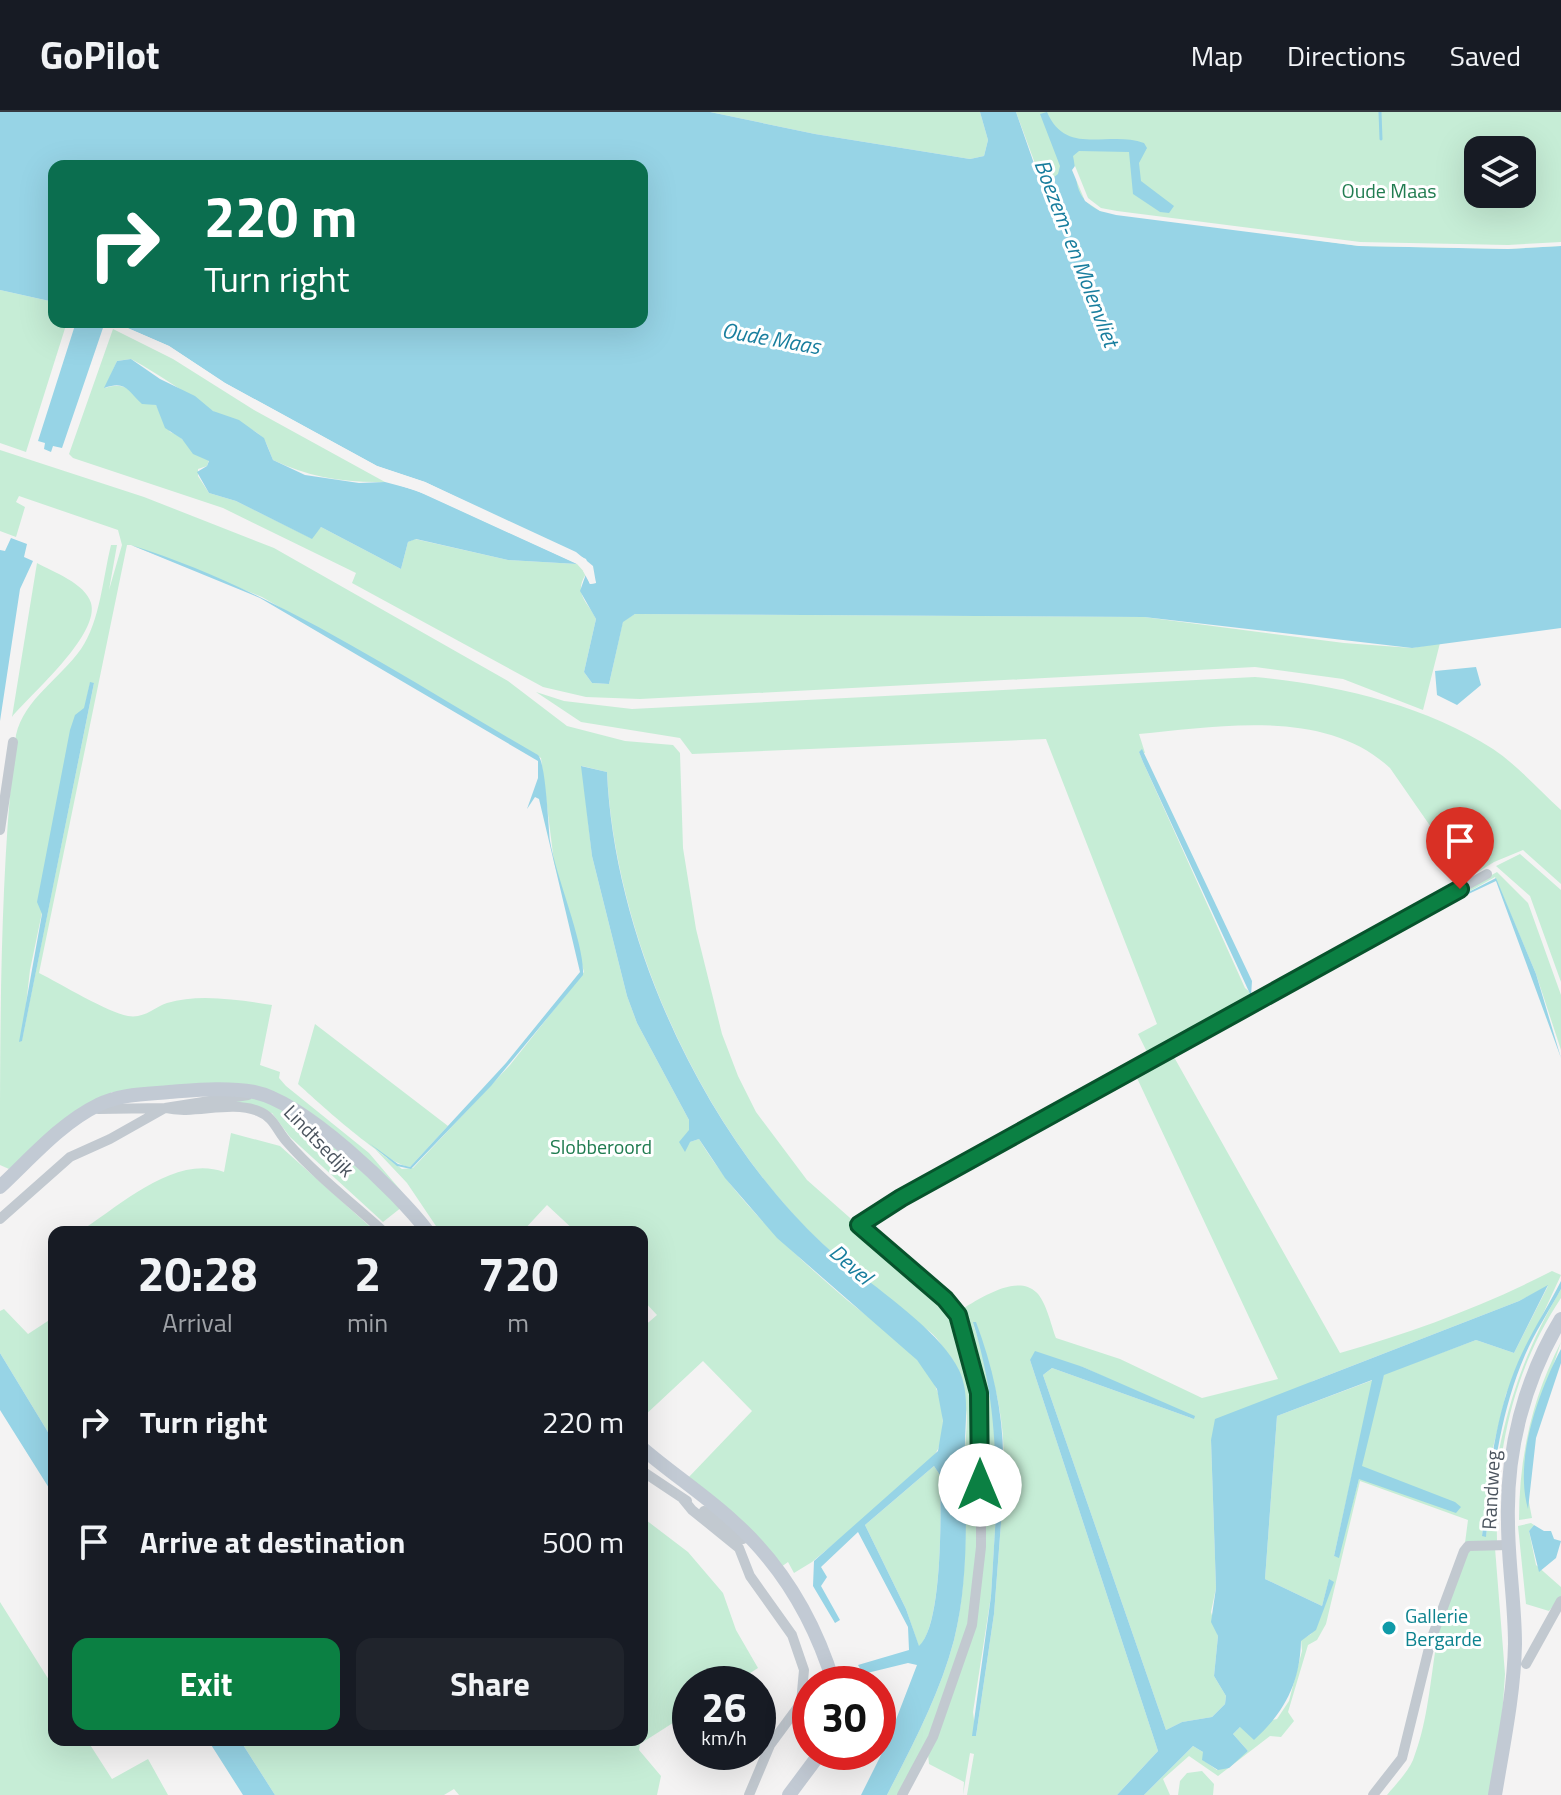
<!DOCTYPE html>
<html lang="en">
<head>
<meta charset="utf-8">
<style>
  body { margin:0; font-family:"Titillium Web",sans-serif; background:#20242c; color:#f1f3f6; height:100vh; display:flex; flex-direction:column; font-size:30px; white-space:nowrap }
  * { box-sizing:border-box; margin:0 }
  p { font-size:26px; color:#9ea1a6 }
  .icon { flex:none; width:44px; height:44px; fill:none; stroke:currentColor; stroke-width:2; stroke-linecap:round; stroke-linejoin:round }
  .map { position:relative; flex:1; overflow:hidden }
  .panel { position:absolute; left:48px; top:1114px; width:600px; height:520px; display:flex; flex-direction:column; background:#171b24; border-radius:16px; box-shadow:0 8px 32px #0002 }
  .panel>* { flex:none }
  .top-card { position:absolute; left:48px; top:48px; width:600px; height:168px; border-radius:16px; box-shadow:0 8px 32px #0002; background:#0b6e4f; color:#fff; overflow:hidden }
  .tools { position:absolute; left:1464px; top:24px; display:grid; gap:16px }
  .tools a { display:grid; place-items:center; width:72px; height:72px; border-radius:16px; background:#171b24; box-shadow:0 8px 32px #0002; font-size:40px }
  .speed { position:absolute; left:672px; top:1554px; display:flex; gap:16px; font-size:40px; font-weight:700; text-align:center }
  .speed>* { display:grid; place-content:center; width:104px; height:104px; border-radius:50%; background:#171b24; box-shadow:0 8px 32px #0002; line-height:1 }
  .speed small { font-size:20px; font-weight:400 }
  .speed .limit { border:12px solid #d22; background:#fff; color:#111 }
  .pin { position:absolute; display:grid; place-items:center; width:68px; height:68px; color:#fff; margin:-82px -34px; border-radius:50% 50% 50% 0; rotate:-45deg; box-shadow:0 0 8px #0007 }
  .pin .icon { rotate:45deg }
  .me { position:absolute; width:88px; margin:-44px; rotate:0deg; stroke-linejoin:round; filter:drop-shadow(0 0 6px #0008) }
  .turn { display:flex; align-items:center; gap:28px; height:168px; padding:0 24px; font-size:36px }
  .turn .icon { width:104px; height:104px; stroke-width:2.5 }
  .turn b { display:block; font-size:56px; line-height:68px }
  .eta { display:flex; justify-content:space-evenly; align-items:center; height:136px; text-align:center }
  .eta b { font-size:48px; font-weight:700; line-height:56px }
  .action { display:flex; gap:16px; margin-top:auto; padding:16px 24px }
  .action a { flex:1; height:92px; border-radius:16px; background:#0b8043; color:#fff; font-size:32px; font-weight:700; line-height:92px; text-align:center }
  .action a+a { background:#20242c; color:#f1f3f6 }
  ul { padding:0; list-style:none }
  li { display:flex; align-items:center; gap:24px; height:120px; padding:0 24px }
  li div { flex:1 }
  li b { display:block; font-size:30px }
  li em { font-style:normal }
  header { display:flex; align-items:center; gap:48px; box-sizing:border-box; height:112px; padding:0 40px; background:#171b24; border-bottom:2px solid #363941 }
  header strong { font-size:38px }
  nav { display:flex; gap:44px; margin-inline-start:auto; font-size:28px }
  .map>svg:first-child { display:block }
</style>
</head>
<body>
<header>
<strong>GoPilot</strong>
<nav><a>Map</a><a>Directions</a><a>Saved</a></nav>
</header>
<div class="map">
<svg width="1561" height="1683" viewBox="0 0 1561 1683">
  <rect width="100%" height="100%" fill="#f4f3f3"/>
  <path fill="#c6edd6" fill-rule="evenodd" d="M710 0H980L988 28 984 44 970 47 815 22Z
    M1016 0H1561V158L1138 128 1040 65ZM1478 38H1522V82H1478Z
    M0 178 54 190V210H67L26 340 0 331Z
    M113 217 173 247 254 298 385 370C345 371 308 365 273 348 270 341 267 330 262 325 247 311 227 309 211 298 185 281 159 262 131 247L117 249 105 276C133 267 130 288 156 293L170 320C187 325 192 344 209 348L207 354 198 357V364L209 381 236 389 311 426 321 415 401 457 408 430 415 427 508 448 577 452 586 462C573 482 588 490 596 507L584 560 592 571 609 572 623 509 635 502 1144 505 1344 531 1412 536 1440 531 1423 598 1343 567 1255 555 640 587 586 585 543 575 352 471 356 461 223 396 73 346 69 342Z
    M0 338 144 385 274 436 508 569 567 614 625 629 673 633 680 641 683 736 696 817 722 922 738 964 756 1000 807 1068 951 1195 977 1277 980 1441 963 1539 937 1612 899 1683H887C912 1634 940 1582 954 1528 969 1467 965 1403 965 1341 965 1326 969 1307 965 1292 961 1274 951 1246 940 1231 933 1219 914 1209 903 1200 872 1175 840 1149 811 1121 697 1006 615 822 607 660L582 654 592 744 627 884 637 911 689 1008 690 1030 699 1027C738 1091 791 1140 847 1188 875 1211 912 1235 931 1266 943 1286 947 1315 938 1337 932 1354 833 1432 812 1450L794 1461 788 1450 781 1455 687 1367 752 1299 703 1249 642 1306V1216L657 1203 642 1187V1120H576L547 1093 522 1120H440L407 1071 375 1037 402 1057 413 1056 510 953 584 860 554 750 541 646 262 485 131 433H127L39 861C61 872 107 900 128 904 144 907 155 895 167 891 199 881 240 888 272 893L260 953 280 960 279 966 286 974 369 1041 403 1081 279 982 112 980 9 1057 0 1053C0 917 0 756 16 623 24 587 61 566 81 537 100 510 103 465 111 433H117L109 478 122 433 118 418 19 384 16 390 25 395 16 425 0 419ZM90 571H94L22 928 30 858Z
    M37 451C53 460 85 471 91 491 100 523 31 582 12 605Z
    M1255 565C1334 572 1425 593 1493 637 1517 653 1539 678 1561 698V772L1523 738 1494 750 1467 767 1390 656C1326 596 1219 614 1139 622L1145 641 1139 640 1143 650 1245 876 1258 887 1150 946 1138 922 1157 912 1046 627 692 642 680 626 581 610 536 580 564 589 632 597Z
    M1520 742 1561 778V870L1530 784 1496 754Z
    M1497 760 1528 791 1561 883V938L1536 862 1495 765 1174 945 1340 1241C1413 1220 1484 1194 1552 1159L1561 1163 1506 1282 1490 1348 1482 1424H1486C1497 1330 1512 1260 1561 1177V1186C1512 1260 1495 1342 1497 1429L1465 1431 1468 1408 1360 1369 1326 1512 1317 1528 1308 1533 1288 1600 1294 1609 1281 1625 1270 1624 1218 1664 1189 1644 1163 1667 1170 1683H1144L1193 1634 1203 1640V1648L1217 1658 1248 1639 1233 1622 1240 1615 1277 1607 1289 1589 1302 1539 1301 1528 1311 1522 1333 1471 1329 1468 1322 1494 1265 1467 1277 1304 1373 1268 1334 1444 1338 1445 1359 1367 1365 1366 1361 1350 1384 1262 1476 1228 1514 1241 1548 1174 1519 1189 1313 1269 1211 1328 1216 1476 1211 1500 1218 1524 1214 1564 1226 1584 1225 1592 1212 1605 1182 1610 1166 1618 1043 1263 1052 1256 1194 1307 1083 1255 1030 1248 1158 1639 1117 1683H967L974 1642 970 1641 963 1683 964 1670 929 1652 928 1642 972 1526 983 1297 960 1198C978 1188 1016 1161 1036 1180 1046 1189 1051 1213 1056 1226L1120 1247 1202 1286 1278 1267 1137 966 1156 953 872 1110 877 1120 957 1190H952L869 1118V1108ZM973 1211C994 1258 1009 1319 1002 1371L989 1261ZM997 1385H1003L994 1502 976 1624 973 1600 991 1484Z
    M315 912 448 1014 410 1055C385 1052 319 991 298 972Z
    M260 986 310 1014 402 1095 383 1110 290 1025 272 1001 213 990Z
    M231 1021 280 1034 376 1120H79C119 1095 174 1042 224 1060Z
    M4 1197 28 1222 54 1205V1330L0 1241V1199Z
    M1561 1230 1530 1324 1524 1365 1532 1406 1519 1408C1519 1345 1532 1286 1561 1230Z
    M934 1354 940 1363C941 1398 943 1511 919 1535L906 1497 865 1413Z
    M642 1405 688 1440 723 1481 736 1518 758 1556 733 1572H690V1600L640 1632 639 1638 661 1664 657 1683H459L454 1677 444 1683H275L240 1628H642Z
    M1531 1411 1534 1413 1529 1419 1536 1453 1561 1475V1484L1549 1499 1526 1492 1518 1414Z
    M1495 1436 1505 1562 1501 1621 1490 1683H1387C1396 1672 1408 1660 1413 1648 1440 1581 1426 1497 1471 1437Z
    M0 1490 54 1576V1628H87L112 1667 148 1647 168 1683H0Z
    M1202 1659 1214 1672 1213 1683H1178L1180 1669 1187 1661Z"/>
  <path fill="#97d4e6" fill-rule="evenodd" d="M0 0H710L815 22 970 47 984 44 988 28 980 0H1016L1038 63 1049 69 1058 62 1060 54 1040 2 1047 0C1066 45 1109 18 1144 31L1147 36 1139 51 1141 69 1174 94 1169 101 1160 100 1133 82 1129 40 1079 39 1073 44C1078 67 1072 85 1100 99L1359 134 1508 137 1561 134V516L1412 536 1144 505 635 502 623 510 609 572 592 571 584 560 596 507 580 479 586 462 590 472 596 471 586 447 425 370 377 354 225 271 169 234 116 211 642 210V54H54V190L0 178Z
    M76 210H105L62 336 53 334 51 340 44 337 45 331 38 329Z
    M131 247 160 267 195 284 213 299 239 308 264 326 273 348 305 363 359 371 385 370 415 378 577 452 508 448 416 427 408 430 401 457 321 415 312 427 236 389 209 381 197 360 207 354 209 349 193 342 182 327 165 316 156 293 142 292C127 278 126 268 104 276L117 249Z
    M11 426 27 432 24 445 33 449 20 477 0 609V438L5 439Z
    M131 433C277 479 406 567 538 643 546 652 548 712 550 729 556 765 585 833 583 863L491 974 411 1057 397 1054 369 1031 398 1052 410 1055 506 951 580 860 539 687 535 685 527 697 538 666V649L260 486Z
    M1476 555 1481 573 1457 593 1437 583 1435 559Z
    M90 570 94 571 22 929 19 930 42 802 37 790 70 618 75 603 84 596Z
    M1142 637 1252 869 1251 884 1143 650 1139 640Z
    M581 654 607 660C614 825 702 1019 823 1132 862 1168 937 1213 959 1258 971 1283 964 1316 965 1342 966 1404 969 1468 954 1528 940 1582 912 1634 887 1683H861L887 1631 917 1553 908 1551 863 1562 858 1553 909 1538 908 1515 858 1420 821 1455 827 1465 821 1474 840 1508 835 1511 813 1474 814 1449 938 1339 943 1309 937 1277 917 1248 777 1126 725 1066 699 1027 690 1030 685 1040 679 1030 689 1018V1008L637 911 627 884 592 744ZM934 1354 940 1363C941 1397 943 1513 919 1534L906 1497 865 1413Z
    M1496 766 1536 862 1561 946 1496 769 1424 803Z
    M1112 977 875 1111 878 1119 953 1184 872 1115 874 1108Z
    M1561 1169V1177C1549 1199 1535 1220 1525 1243 1500 1301 1493 1362 1486 1425L1482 1424C1489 1365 1494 1306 1518 1250 1530 1222 1547 1197 1561 1169Z
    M1548 1173 1514 1241 1476 1228 1384 1263 1362 1354 1455 1390 1461 1395 1456 1401 1359 1367 1339 1446 1334 1444 1372 1268 1277 1304 1265 1467 1322 1494 1329 1467 1334 1470 1316 1518 1301 1529C1300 1570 1285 1600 1254 1628L1240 1615 1233 1622 1248 1639 1229 1656 1218 1658 1202 1648 1203 1640 1193 1634 1144 1683H1117L1158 1639 1030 1248 1035 1239 1083 1255 1195 1304 1194 1307 1052 1256 1043 1263 1166 1618 1182 1610 1212 1605 1225 1592 1226 1584 1214 1564 1218 1524 1211 1510 1216 1476 1211 1328 1215 1307 1519 1189Z
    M973 1210H976C995 1261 1007 1316 1002 1371H996C995 1312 990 1267 973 1210Z
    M1561 1237V1251L1536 1326 1528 1397C1514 1348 1538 1281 1561 1237Z
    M0 1241 54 1330V1384L0 1298Z
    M997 1384 1003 1385 994 1502 976 1624H972L991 1484Z
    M1534 1413 1544 1419H1551L1554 1427 1561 1429 1556 1446 1539 1460 1529 1419Z
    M208 1628H240L275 1683H243Z"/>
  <path fill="#f4f3f3" d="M1075 54 1088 86 1101 96 1117 99 1360 130 1508 133 1561 130V134L1508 137 1359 134 1116 103 1100 99 1085 89 1072 58Z
    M116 211 169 234 225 271 377 354 425 370 576 440 593 454 596 471 590 472 583 459H588L593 468 589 456 574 444 424 374 375 358 223 275 167 237 114 215Z
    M378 366 427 378 569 443 580 453 425 382Z"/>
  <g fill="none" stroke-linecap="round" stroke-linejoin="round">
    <path stroke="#97d4e6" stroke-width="3" d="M1380 0 1381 27"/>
    <path stroke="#c2c9d0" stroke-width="10" d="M0 718 13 630
      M98 997 165 996 248 983
      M0 1107 70 1045 110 1027 165 996C195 1003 229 988 258 999 274 1005 277 1019 287 1030 316 1063 352 1091 384 1120
      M642 1359 687 1389
      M683 1387 692 1398 739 1436 750 1464 792 1523 804 1558 801 1591 770 1633 749 1683
      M704 1399 743 1427
      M1526 1552 1561 1489
      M902 1683 933 1625 972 1513 981 1435V1296L973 1252 954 1197 859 1113 875 1101 1487 762
      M1373 1683 1402 1646 1431 1528 1464 1439 1468 1434 1509 1433"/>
    <path stroke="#c2cad4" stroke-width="14" d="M0 1075C30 1047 61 1011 98 993 119 982 146 982 169 980 197 978 226 975 254 980 304 990 397 1079 428 1120
      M642 1336C672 1362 705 1383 734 1410 783 1454 815 1510 834 1572
      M789 1683 821 1640
      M1495 1683C1503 1634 1514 1582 1515 1532 1515 1491 1508 1451 1508 1410 1506 1339 1524 1268 1561 1207"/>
  </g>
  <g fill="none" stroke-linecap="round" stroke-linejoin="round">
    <g stroke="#07532c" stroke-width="20">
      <path id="route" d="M980 1373 979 1281 958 1203 945 1187 859 1113 901 1086 1460 777"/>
    </g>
    <use href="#route" stroke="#0b8043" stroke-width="14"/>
  </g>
  <circle fill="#0f9aa8" stroke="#fff" stroke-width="3" cx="1389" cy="1516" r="8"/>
  <g text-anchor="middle" stroke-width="6" stroke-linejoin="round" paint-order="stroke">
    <g font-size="20" fill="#207c50" stroke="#fff">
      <text x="1389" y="86">Oude Maas</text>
      <text x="601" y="1042">Slobberoord</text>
    </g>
    <g font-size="20" fill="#4c555f" stroke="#fff">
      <text transform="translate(319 1029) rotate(46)" y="7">Lindtsedijk</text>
      <text transform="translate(1491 1378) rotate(-87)" y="7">Randweg</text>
    </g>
    <g font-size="20" fill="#0d838f" stroke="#fff" text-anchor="start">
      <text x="1405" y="1511">Gallerie<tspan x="1405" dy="23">Bergarde</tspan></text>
    </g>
    <g font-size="22" font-style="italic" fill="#197e9e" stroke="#fff">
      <text transform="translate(1077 141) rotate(69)" y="8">Boezem- en Molenvliet</text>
      <text transform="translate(771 226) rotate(10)" y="8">Oude Maas</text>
      <text transform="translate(851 1152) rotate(41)" y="8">Devel</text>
    </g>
  </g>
</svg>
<div class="tools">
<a><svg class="icon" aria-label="layers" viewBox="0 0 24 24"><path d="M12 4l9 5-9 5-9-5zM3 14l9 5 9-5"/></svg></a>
</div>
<div class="speed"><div>26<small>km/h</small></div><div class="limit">30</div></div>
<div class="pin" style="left:1460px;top:777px;background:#d93025"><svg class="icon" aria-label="arrive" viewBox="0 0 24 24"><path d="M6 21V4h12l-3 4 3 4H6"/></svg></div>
<svg class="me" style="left:980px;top:1373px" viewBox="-20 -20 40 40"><circle r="19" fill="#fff"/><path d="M0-13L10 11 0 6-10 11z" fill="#0b8043"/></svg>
<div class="top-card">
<div class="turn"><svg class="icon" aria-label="right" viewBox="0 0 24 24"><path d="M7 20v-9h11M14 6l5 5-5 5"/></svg><div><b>220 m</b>Turn right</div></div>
</div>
<section class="panel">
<div class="eta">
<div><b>20:28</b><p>Arrival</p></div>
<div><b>2</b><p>min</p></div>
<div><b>720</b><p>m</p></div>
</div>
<ul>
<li><svg class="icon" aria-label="right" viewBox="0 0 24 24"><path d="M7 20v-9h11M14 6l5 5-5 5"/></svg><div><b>Turn right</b></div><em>220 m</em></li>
<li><svg class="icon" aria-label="arrive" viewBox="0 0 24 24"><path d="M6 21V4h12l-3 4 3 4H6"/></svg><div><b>Arrive at destination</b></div><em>500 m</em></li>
</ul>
<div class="action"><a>Exit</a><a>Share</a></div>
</section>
</div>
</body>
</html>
